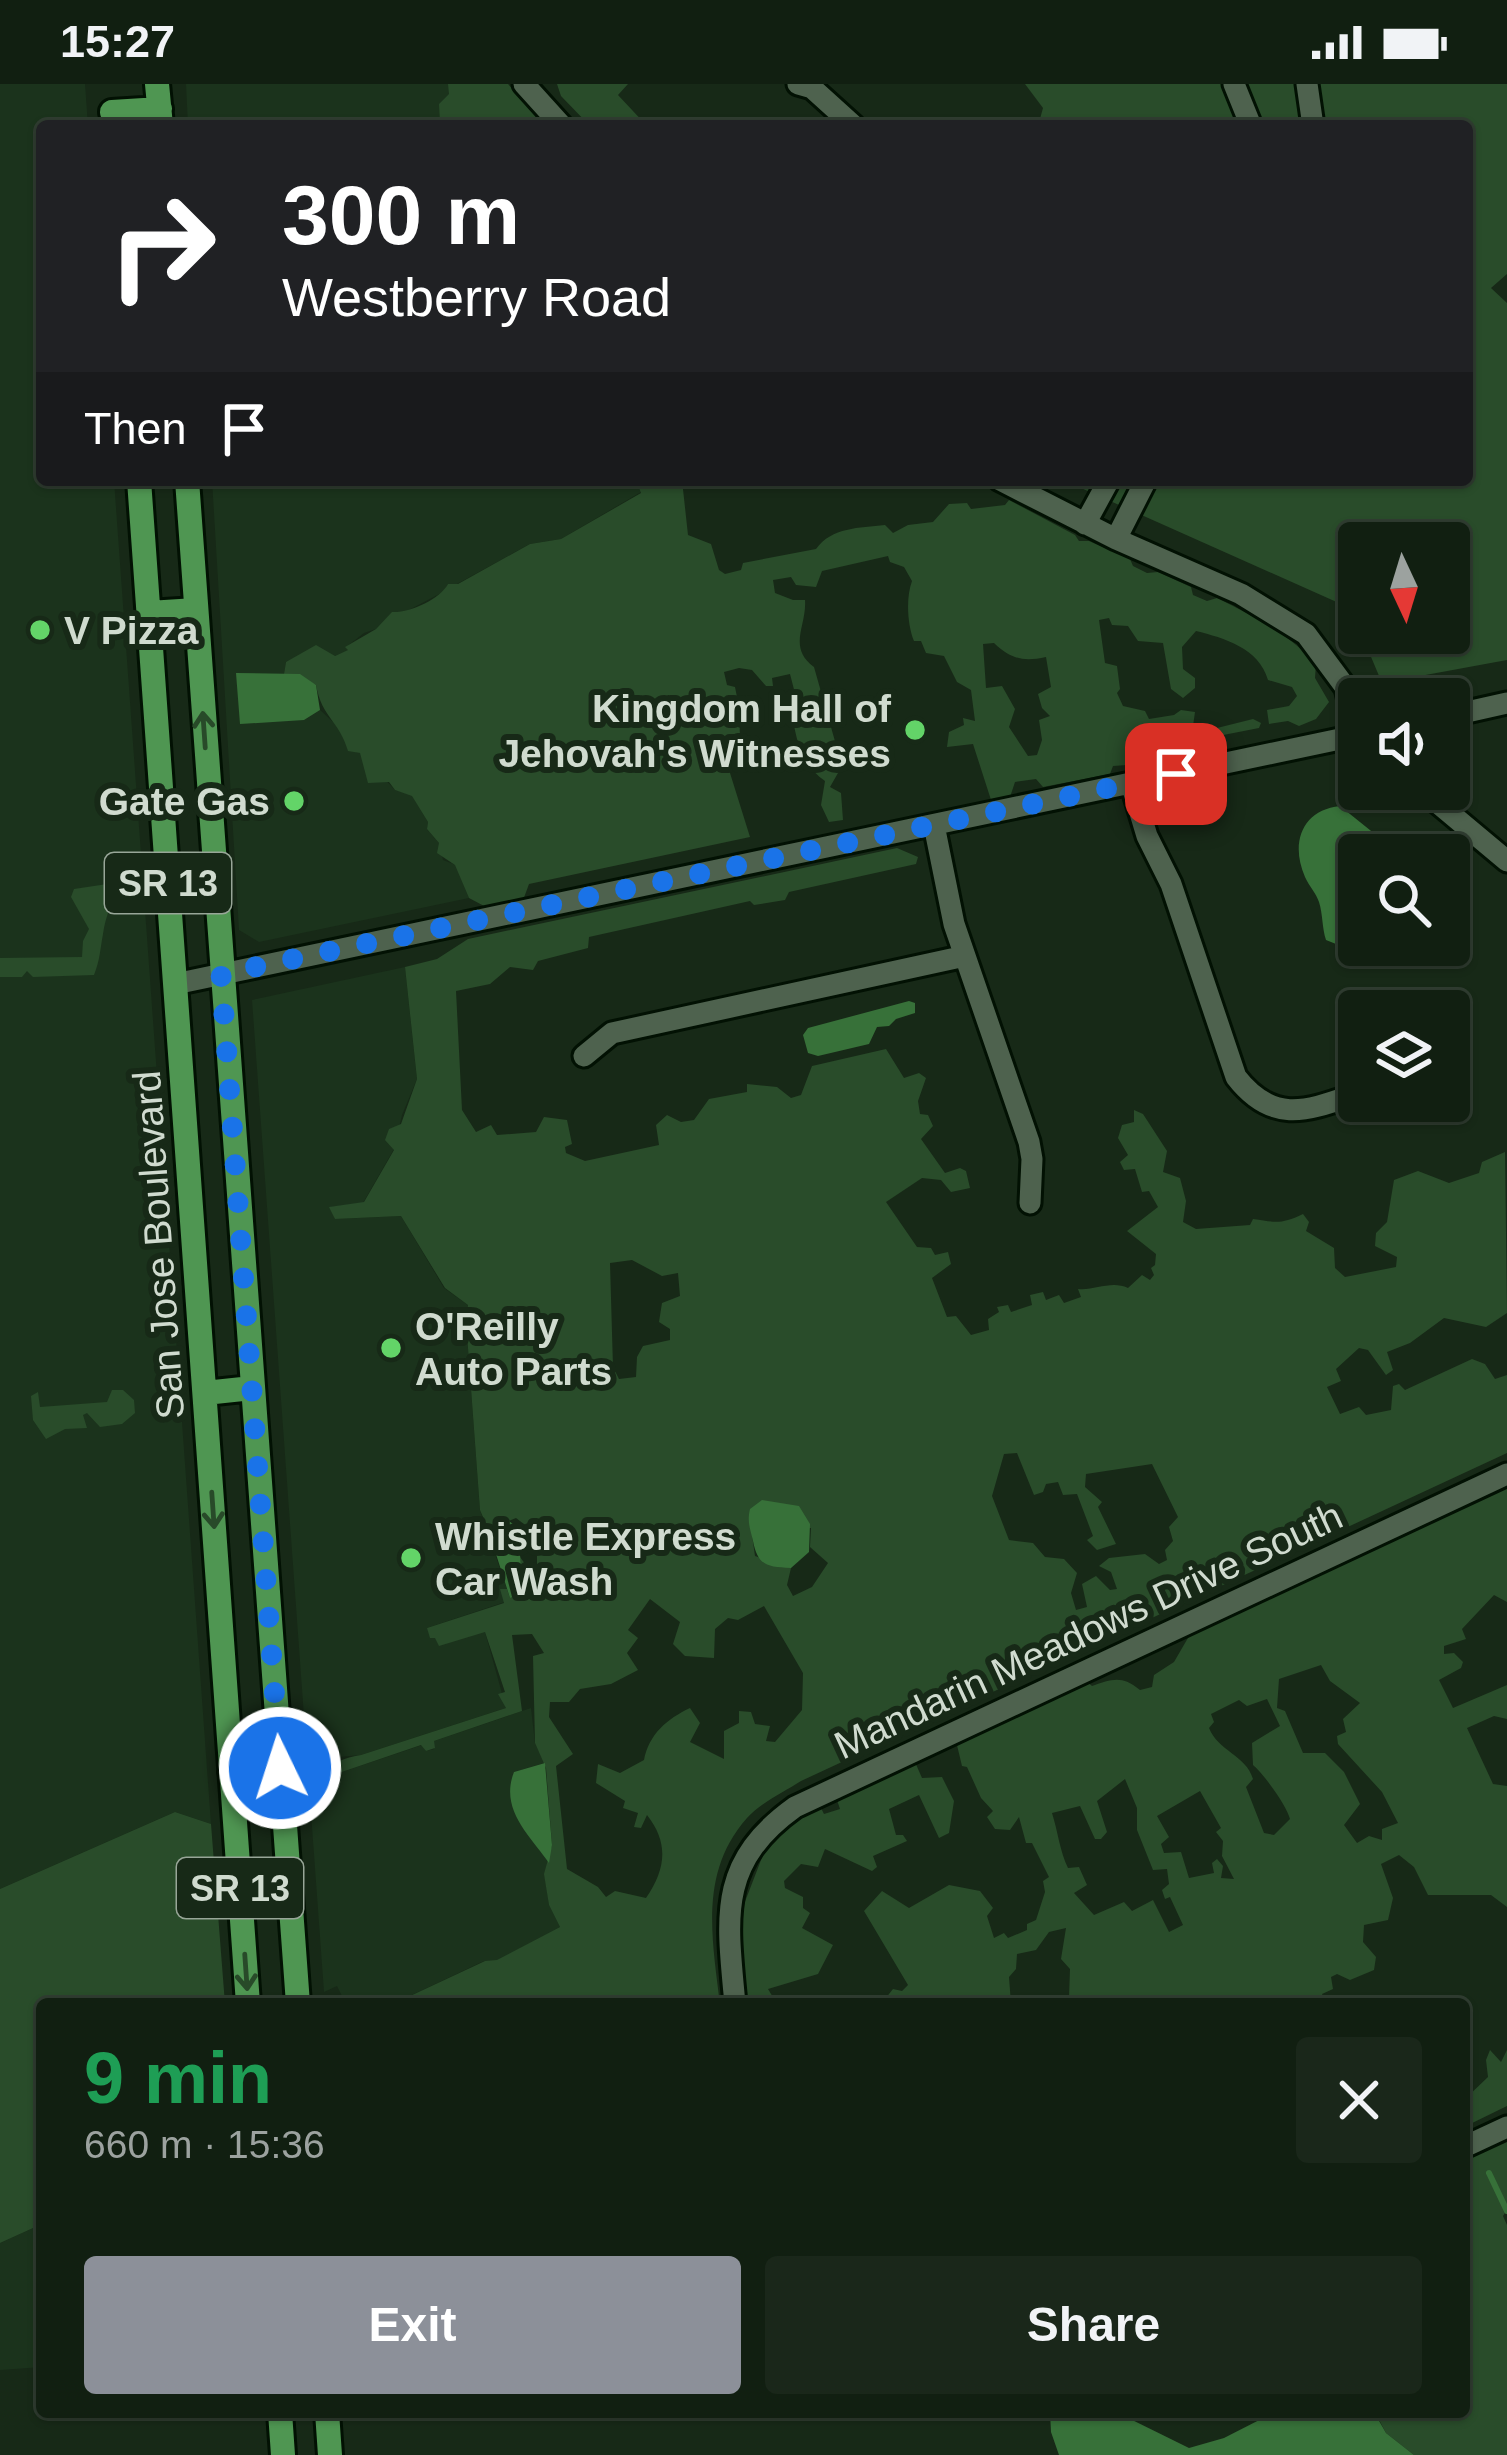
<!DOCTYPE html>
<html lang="en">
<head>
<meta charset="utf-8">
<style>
  body { margin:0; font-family:Arial,sans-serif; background:#1a271a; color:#f1f3f6; height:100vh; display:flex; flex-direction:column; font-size:45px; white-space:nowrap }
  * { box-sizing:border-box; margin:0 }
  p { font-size:39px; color:#9ca29f }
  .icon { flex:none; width:66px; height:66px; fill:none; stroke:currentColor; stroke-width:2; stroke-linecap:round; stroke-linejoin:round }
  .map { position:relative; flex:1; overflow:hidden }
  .panel { position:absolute; left:36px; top:1914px; width:1434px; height:420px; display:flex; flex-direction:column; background:#111f11; border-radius:12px; box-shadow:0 3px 9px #0004,0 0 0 3px #303d31 }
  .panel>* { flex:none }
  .guide { position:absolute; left:36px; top:36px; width:1437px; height:366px; border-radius:12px; box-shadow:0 3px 9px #0004,0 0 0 3px #303d31; background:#202124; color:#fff; overflow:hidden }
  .needle { width:78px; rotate:176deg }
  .buttons { position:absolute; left:1338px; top:438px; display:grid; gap:24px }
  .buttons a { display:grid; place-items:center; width:132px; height:132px; border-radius:12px; background:#111f11; box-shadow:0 3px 9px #0004,0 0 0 3px #303d31; font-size:60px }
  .pin { position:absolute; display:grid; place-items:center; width:102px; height:102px; color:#fff; margin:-51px; border-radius:24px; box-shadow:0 6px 18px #0006 }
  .me { position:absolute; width:132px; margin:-66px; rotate:356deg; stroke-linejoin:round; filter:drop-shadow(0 0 9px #0008) }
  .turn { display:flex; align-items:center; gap:42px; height:252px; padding:0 48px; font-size:54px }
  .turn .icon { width:156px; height:156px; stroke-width:2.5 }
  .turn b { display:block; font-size:84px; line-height:102px }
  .then { display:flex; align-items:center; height:114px; padding:0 48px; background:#0003; gap:24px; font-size:45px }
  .round { display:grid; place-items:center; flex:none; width:126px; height:126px; border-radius:12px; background:#1a271a }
  .summary { display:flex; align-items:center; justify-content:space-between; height:204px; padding:0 48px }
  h1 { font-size:72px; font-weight:600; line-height:90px; color:#1e9e55 }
  .button { display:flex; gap:24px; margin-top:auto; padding:24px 48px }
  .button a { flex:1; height:138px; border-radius:12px; background:#8c9099; color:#fff; font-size:48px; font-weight:600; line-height:138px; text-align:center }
  .button a+a { background:#1a271a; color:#f1f3f6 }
  .status { display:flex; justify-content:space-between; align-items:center; height:84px; padding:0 60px; background:#111f11; direction:ltr }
  .status svg { height:33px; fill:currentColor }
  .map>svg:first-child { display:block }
</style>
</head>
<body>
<div class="status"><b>15:27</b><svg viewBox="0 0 49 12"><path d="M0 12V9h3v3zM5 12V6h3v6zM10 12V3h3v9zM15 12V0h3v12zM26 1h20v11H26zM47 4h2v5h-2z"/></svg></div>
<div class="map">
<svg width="1507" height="2371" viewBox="0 0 1507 2371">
  <rect width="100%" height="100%" fill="#172917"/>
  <path fill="#1b331c" d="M0 0H85L88 42H42V396H114L211 1740 175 1728 0 1805Z
    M186 0H508L544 42H188Z
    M212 396H636L641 408 561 455 530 460 457 500H448L445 507 403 529H392L376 545 364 549 346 563 349 566 335 572 286 578 284 590H236L304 636 320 626 342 646 348 666 360 669 395 706 412 711 428 738 427 745 439 759 443 776 456 781 469 814 259 858 239 846Z
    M405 883 417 995 402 1031 394 1065 363 1119 331 1123 335 1135 401 1132 444 1204 468 1221 466 1237 480 1426 507 1505 501 1506 505 1518 427 1544 485 1548 506 1624 361 1671 339 1673 336 1690 422 1661 426 1667 434 1665V1657L531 1624 535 1659 545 1679 514 1688 535 1759 549 1779 545 1790 549 1821 560 1843 497 1877H484L393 1920H346L337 1902 324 1908 252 916Z
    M42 2140V2283L0 2286V2159Z"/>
  <path fill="#294c2a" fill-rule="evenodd" d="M448 0H508L544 42H426L440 38 439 20 449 10Z
    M557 0H628L618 11 647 42H590L561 12Z
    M1025 0H1507V190L1491 204 1507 219V576L1382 599 1361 549H1449V459H1359V545L1350 524 1063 396H1467V42H1038L1043 24Z
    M636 396H682L688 451 711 460 719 486 725 490 741 486 743 479 816 465C832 443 859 444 885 441L893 449 908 441 933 438 949 420 967 419 971 425 1005 421 1009 416 1075 451 1079 457H1089L1130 475 1133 482 1147 489 1158 488 1191 503 1193 511 1207 517 1217 514C1255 533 1287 548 1316 580L1315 594 1329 618 1316 635 1299 642 1288 637 1269 640 1267 626 1289 622 1297 612 1292 603 1268 596C1259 564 1224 554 1196 547L1182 563 1183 585 1195 594V604L1183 614 1171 605 1163 559 1138 557 1128 542 1112 541 1109 534 1099 536 1105 579 1117 582 1120 605 1117 609 1123 622 1145 627 1149 635 1174 631 1181 626 1195 628 1193 642 1201 648 1253 635 1261 639 1259 644 1203 655V660L1186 675 1173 677 1165 667C1147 665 1140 668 1127 681L1113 682 1110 690 1043 703 1036 695 1015 698 1010 713 992 719 973 660 947 663 949 648 964 641 963 634 975 637 971 606 957 598 944 572 926 569 921 557H914C907 540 906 513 912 497L904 483 890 478 888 472 822 487 816 503 796 501 791 493 773 496 775 509 793 516H805C807 542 787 563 814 583L842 682 830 703 841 709 843 736 829 738 821 721 825 697C800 680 796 654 791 625L798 621 790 590 772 594 773 602H766L752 586 739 584 724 588 727 601 735 603 737 613 754 612 760 623C742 632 737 636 741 656L720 657 750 753 529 800 522 819 486 823 469 814 455 781 437 769 439 759 427 745 428 738 412 712 395 706 389 698 368 699 360 669 348 667C339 636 322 634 316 601L284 590 286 578 316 561 335 572 348 566 345 563 376 545 392 528C410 529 440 515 448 500H458L530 460 561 455 641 409ZM994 559C1011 575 1023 578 1046 573L1051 603 1038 610 1042 624 1050 632 1039 636 1042 656 1037 671 1028 672 1009 643 1015 625 1002 602 986 604 983 560Z
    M897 764 918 773 916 780 789 808 785 816 754 821 750 817 589 853 588 864 538 877 533 886 510 883 490 900 456 907 462 1026 476 1048 491 1041 497 1051 536 1048 544 1033 567 1036 572 1060 565 1063 566 1069 585 1077 659 1061 656 1041 667 1031 681 1038 694 1036 709 1015 747 1008V1000L777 1003 791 1014 801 1011 812 982 886 965 904 994 919 989 926 994 918 1017 920 1030 928 1031 933 1042 921 1055 945 1089 960 1084 966 1087 970 1104 951 1108 941 1096 922 1094 886 1118 917 1163 931 1164 935 1171 948 1168 951 1180 932 1194 947 1233 956 1232 971 1251 989 1246 988 1235 999 1228 997 1223 1008 1221 1011 1228 1032 1221 1030 1211 1043 1208 1046 1216 1059 1211 1064 1219 1081 1213 1078 1205C1094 1207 1111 1196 1128 1204L1142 1191 1150 1196 1154 1191 1151 1184 1155 1181 1156 1170 1127 1147 1158 1123 1149 1107 1142 1108 1135 1085 1124 1086 1120 1078 1128 1071 1118 1054 1122 1041 1134 1038V1026L1143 1030 1167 1067 1163 1088 1180 1094 1186 1117 1183 1138 1196 1145 1250 1141 1253 1135C1274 1138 1281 1141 1303 1130L1309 1138 1306 1147 1334 1164 1335 1184 1345 1193 1396 1183 1397 1173 1375 1162 1376 1149 1387 1138 1394 1096 1418 1087 1449 1099 1479 1089 1482 1078 1505 1068 1507 1229 1486 1243 1444 1234 1410 1259 1387 1268 1393 1286 1386 1291 1368 1266 1359 1264 1336 1285 1341 1297 1327 1303 1340 1330 1359 1323 1366 1331 1391 1326 1393 1302 1399 1300 1405 1306 1472 1275 1485 1280 1495 1295 1507 1291V1369L801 1697C784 1708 760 1719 747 1734 699 1788 712 1854 720 1920H393L485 1877 497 1876 560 1843 549 1821 544 1790 552 1761 546 1684 535 1659 533 1572 544 1569 532 1550 512 1551 522 1627 434 1657 435 1664 426 1667 421 1661 336 1690 323 1688 321 1682C336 1680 345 1673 361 1671L506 1624 498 1610 505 1608 485 1548 439 1562 435 1554H430L427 1544 504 1519 500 1505H507L510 1514 522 1510 520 1473 531 1488 537 1487V1450L516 1434 488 1445 480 1426 466 1237 468 1221 445 1204 401 1132 335 1135 329 1123 364 1118 394 1066 385 1056 389 1045 401 1040 417 995 405 883 437 875 468 855ZM632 1176 662 1192 678 1189 680 1212 662 1219 659 1238 670 1245V1256L643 1262 637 1273 636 1293 619 1295 613 1283 610 1179ZM1017 1369 1034 1411 1043 1408 1046 1400 1058 1398 1063 1411 1077 1410 1093 1452 1087 1456 1097 1466 1116 1460 1098 1423 1102 1418 1085 1403 1086 1390 1152 1380 1178 1433 1169 1443 1173 1457 1165 1466 1167 1476 1159 1480 1145 1470 1109 1474 1099 1482 1111 1488 1117 1505 1110 1506 1096 1492 1082 1500 1087 1523 1076 1526 1071 1509 1077 1489 1064 1475 1045 1473 1033 1459 1009 1456 992 1412 1004 1370ZM811 1444 810 1463 828 1479 812 1503 793 1512 787 1501 791 1484 755 1472 752 1451ZM650 1515 680 1538 673 1560 685 1572 714 1574 715 1545 728 1534 738 1536 764 1522 803 1589 802 1626 775 1658 766 1657 770 1642 755 1640 751 1628 739 1627V1639L724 1647V1675L690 1658 700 1639 690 1624C667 1635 649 1650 644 1676L620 1689 598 1680 596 1699 625 1717 623 1724 638 1729 634 1743 641 1744 647 1731C669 1759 666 1785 646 1814L615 1807 606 1813 598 1803 567 1785 556 1682 573 1670 549 1633 550 1618H569L580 1605 611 1600 638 1586 627 1569 638 1554 628 1546Z
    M114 799C114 818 105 832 103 850 100 866 100 876 94 891L33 893 27 887 22 893H0V874L82 873 83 857 89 845 71 813 74 805Z
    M112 1306H123L134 1316 135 1329 122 1340 100 1343 87 1329 83 1331 87 1344 65 1345 46 1355 33 1336 31 1312 38 1308 40 1323 107 1318Z
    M1507 1400V1518L1494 1511 1462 1545 1466 1555 1444 1562V1570L1454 1569 1463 1578 1461 1584 1439 1596 1453 1624 1507 1601V1635L1494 1632 1467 1644 1493 1700 1507 1702V1823L1491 1811H1428L1414 1783 1399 1771 1381 1780 1393 1814 1388 1836 1364 1841 1363 1858 1376 1873 1374 1886 1350 1896 1337 1890 1331 1893 1333 1905 1322 1910 1327 1920H1058L1069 1914 1070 1885 1061 1875 1066 1844 1049 1848 1036 1866 1017 1870 1016 1885 1009 1893 1011 1920H881L893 1905 902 1907 908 1901 864 1827 882 1807 909 1824 949 1801 980 1807 993 1824 987 1832 994 1854 1004 1849 1008 1854 1027 1846V1840L1036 1836 1045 1808 1043 1797 1049 1793 1032 1759H1026L1019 1733 1010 1746 995 1745 987 1733 993 1727 981 1714 967 1683 962 1682 956 1657 1085 1596 1092 1602C1112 1595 1122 1591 1140 1606L1152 1603 1154 1591 1174 1578 1192 1547ZM1321 1581 1330 1597 1360 1619 1343 1635 1346 1648 1337 1652 1338 1660 1382 1708 1398 1739 1382 1745V1756L1369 1752 1357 1759 1344 1741 1360 1720 1344 1688 1325 1669H1303L1285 1627 1277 1624 1279 1595ZM1267 1615 1280 1642 1252 1659 1253 1681C1263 1689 1287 1722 1290 1735L1274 1751 1264 1749 1246 1703 1253 1695C1246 1671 1218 1667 1209 1644L1214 1638 1211 1630 1239 1616 1247 1622ZM1125 1695 1137 1724V1746L1153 1786 1167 1785 1169 1800 1162 1806 1165 1815 1170 1813 1183 1841 1169 1848 1153 1816 1132 1827 1124 1818 1094 1831 1074 1809 1087 1801 1079 1783 1068 1784C1060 1768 1058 1748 1052 1729L1080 1722 1095 1755H1101L1107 1748 1097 1717ZM1200 1707 1221 1744 1216 1748 1223 1757 1222 1772 1234 1795 1221 1794 1223 1782 1217 1775 1212 1779 1214 1789 1189 1794 1181 1768 1164 1769 1161 1760 1169 1753 1157 1732Z
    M915 1678 922 1694 942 1693 954 1717 949 1749 939 1754 919 1711 889 1725 896 1751H903L907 1757 873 1772 877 1783 872 1787 825 1765 818 1783 801 1780 784 1797 785 1804 803 1813V1824L810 1829 802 1844 833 1861 818 1890 768 1905 777 1920H745L741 1828 771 1750 819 1720 824 1730 840 1725 836 1713Z
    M175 1728 211 1740 225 1920H42V2140L0 2159V1805Z
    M1490 1966 1501 1978 1507 1966V2022L1464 2043V2016L1488 1993 1486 1976Z
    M1507 2055V2126L1503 2132 1507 2141V2371H1414L1386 2349 1375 2328H1464V2075Z"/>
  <path fill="#377139" d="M236 589 300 590 316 601 320 626 304 636 240 640Z
    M1340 722 1401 771H1359V846L1354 853 1336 860 1326 856C1322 844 1323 831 1319 818 1316 809 1309 802 1305 793 1290 759 1302 726 1340 722Z
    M909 917 915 919V929L896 935 889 942 877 943 869 960 818 972 808 969 803 951 808 944Z
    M762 1416 799 1422 810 1440 809 1468 791 1484C767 1483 758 1482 753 1457 750 1444 747 1438 750 1425Z
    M509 1437 518 1444 523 1510 510 1514 488 1445Z
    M545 1679 552 1761 549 1779C531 1753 499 1726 514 1688Z
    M1050 2328H1116L1189 2364 1224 2354 1275 2328H1374L1386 2349 1414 2371H1059L1051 2348Z"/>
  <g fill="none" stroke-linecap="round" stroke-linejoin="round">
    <path stroke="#377139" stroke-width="6" d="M1489 2089 1507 2127"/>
    <g stroke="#021103" stroke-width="27">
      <path id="minor" d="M524 0 562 42
        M798 0 812 4 854 42
        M1234 0 1251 42
        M1307 0 1313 42
        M1000 396 1116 455 1241 510 1306 550 1346 604 1357 651
        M1085 440 1109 396
        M1116 455 1146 396
        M1449 632 1507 619
        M1131 699 1147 752 1171 800 1236 993C1274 1042 1309 1026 1359 1009
        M1421 705 1507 777
        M934 741 954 840 1029 1058 1032 1075 1030 1119
        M175 900 1359 651
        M1449 963 1456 954
        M584 972 612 949 965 872
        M735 1920C727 1833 717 1779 795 1723L1507 1390
        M1464 2063 1507 2043"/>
    </g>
    <g stroke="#021103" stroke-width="30">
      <path id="major" d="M157 0 161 42
        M112 28 160 25
        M139 396 248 1920
        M187 396 298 1920
        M149 529 196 526
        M205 1309 252 1304
        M231 1688 280 1684
        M280 2328 283 2371
        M327 2328 330 2371"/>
    </g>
    <use href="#minor" stroke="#4e624e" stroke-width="21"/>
    <use href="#major" stroke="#4f9652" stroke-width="24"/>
  </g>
  <defs><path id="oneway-shaft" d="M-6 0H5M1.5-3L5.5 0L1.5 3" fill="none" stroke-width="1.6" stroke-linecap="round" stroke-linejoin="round" transform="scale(3)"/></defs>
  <g stroke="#284a29">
    <use href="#oneway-shaft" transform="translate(204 646) rotate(-94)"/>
    <use href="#oneway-shaft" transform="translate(213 1426) rotate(86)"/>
    <use href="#oneway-shaft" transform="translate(246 1888) rotate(86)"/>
  </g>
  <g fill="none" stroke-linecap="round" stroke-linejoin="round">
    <path stroke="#1a73e8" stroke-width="21" stroke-dasharray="0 37.8" d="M280 1684 221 890 1176 690"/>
  </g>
  <g fill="#63d468" stroke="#172917" stroke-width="4.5">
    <circle cx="40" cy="546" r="12"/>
    <circle cx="915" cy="646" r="12"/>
    <circle cx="294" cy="717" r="12"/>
    <circle cx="391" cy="1264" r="12"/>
    <circle cx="411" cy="1474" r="12"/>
  </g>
  <g text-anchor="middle" stroke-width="12" stroke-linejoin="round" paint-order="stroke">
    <g fill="#172917" stroke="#98a698" stroke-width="3">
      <rect x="105" y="769" width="126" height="60" rx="9"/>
      <rect x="177" y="1774" width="126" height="60" rx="9"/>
    </g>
    <g font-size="36" font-weight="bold" fill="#d0dbcf">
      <text x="168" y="812">SR 13</text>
      <text x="240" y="1817">SR 13</text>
    </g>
    <g font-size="39" font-weight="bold" fill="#d0dbcf" stroke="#172917" text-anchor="start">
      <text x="64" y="560">V Pizza</text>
      <text x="891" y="638" text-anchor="end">Kingdom Hall of<tspan x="891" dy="45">Jehovah's Witnesses</tspan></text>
      <text x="270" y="731" text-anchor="end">Gate Gas</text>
      <text x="415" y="1256">O'Reilly<tspan x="415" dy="45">Auto Parts</tspan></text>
      <text x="435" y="1466">Whistle Express<tspan x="435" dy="45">Car Wash</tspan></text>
    </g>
    <g font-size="39" fill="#d0dbcf" stroke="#172917">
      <text transform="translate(158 1161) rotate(-94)" y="14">San Jose Boulevard</text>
      <text transform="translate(1088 1546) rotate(-25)" y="14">Mandarin Meadows Drive South</text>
    </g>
  </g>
</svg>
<div class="buttons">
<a><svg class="needle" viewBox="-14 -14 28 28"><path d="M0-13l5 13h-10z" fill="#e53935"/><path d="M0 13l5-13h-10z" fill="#9ca29f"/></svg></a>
<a><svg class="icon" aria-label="sound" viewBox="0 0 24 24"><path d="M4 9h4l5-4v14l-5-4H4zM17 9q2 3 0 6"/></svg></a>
<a><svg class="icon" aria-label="search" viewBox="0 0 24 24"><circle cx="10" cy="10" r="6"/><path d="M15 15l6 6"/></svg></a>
<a><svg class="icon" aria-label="layers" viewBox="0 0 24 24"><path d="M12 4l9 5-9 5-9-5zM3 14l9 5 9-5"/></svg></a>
</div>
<div class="pin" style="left:1176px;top:690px;background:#d93025"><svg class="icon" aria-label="arrive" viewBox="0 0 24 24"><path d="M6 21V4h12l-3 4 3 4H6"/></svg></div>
<svg class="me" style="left:280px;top:1684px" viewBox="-20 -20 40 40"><circle r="17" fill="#1a73e8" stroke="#fff" stroke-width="3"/><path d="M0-11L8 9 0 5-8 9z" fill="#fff"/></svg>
<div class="guide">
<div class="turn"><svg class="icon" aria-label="right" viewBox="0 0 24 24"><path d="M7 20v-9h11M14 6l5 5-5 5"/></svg><div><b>300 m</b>Westberry Road</div></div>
<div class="then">Then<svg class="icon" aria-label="arrive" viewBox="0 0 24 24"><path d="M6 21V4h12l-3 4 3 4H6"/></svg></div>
</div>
<section class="panel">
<div class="summary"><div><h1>9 min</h1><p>660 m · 15:36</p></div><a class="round"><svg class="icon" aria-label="close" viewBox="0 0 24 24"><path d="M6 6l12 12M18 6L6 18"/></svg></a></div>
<div class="button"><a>Exit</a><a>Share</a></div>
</section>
</div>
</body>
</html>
